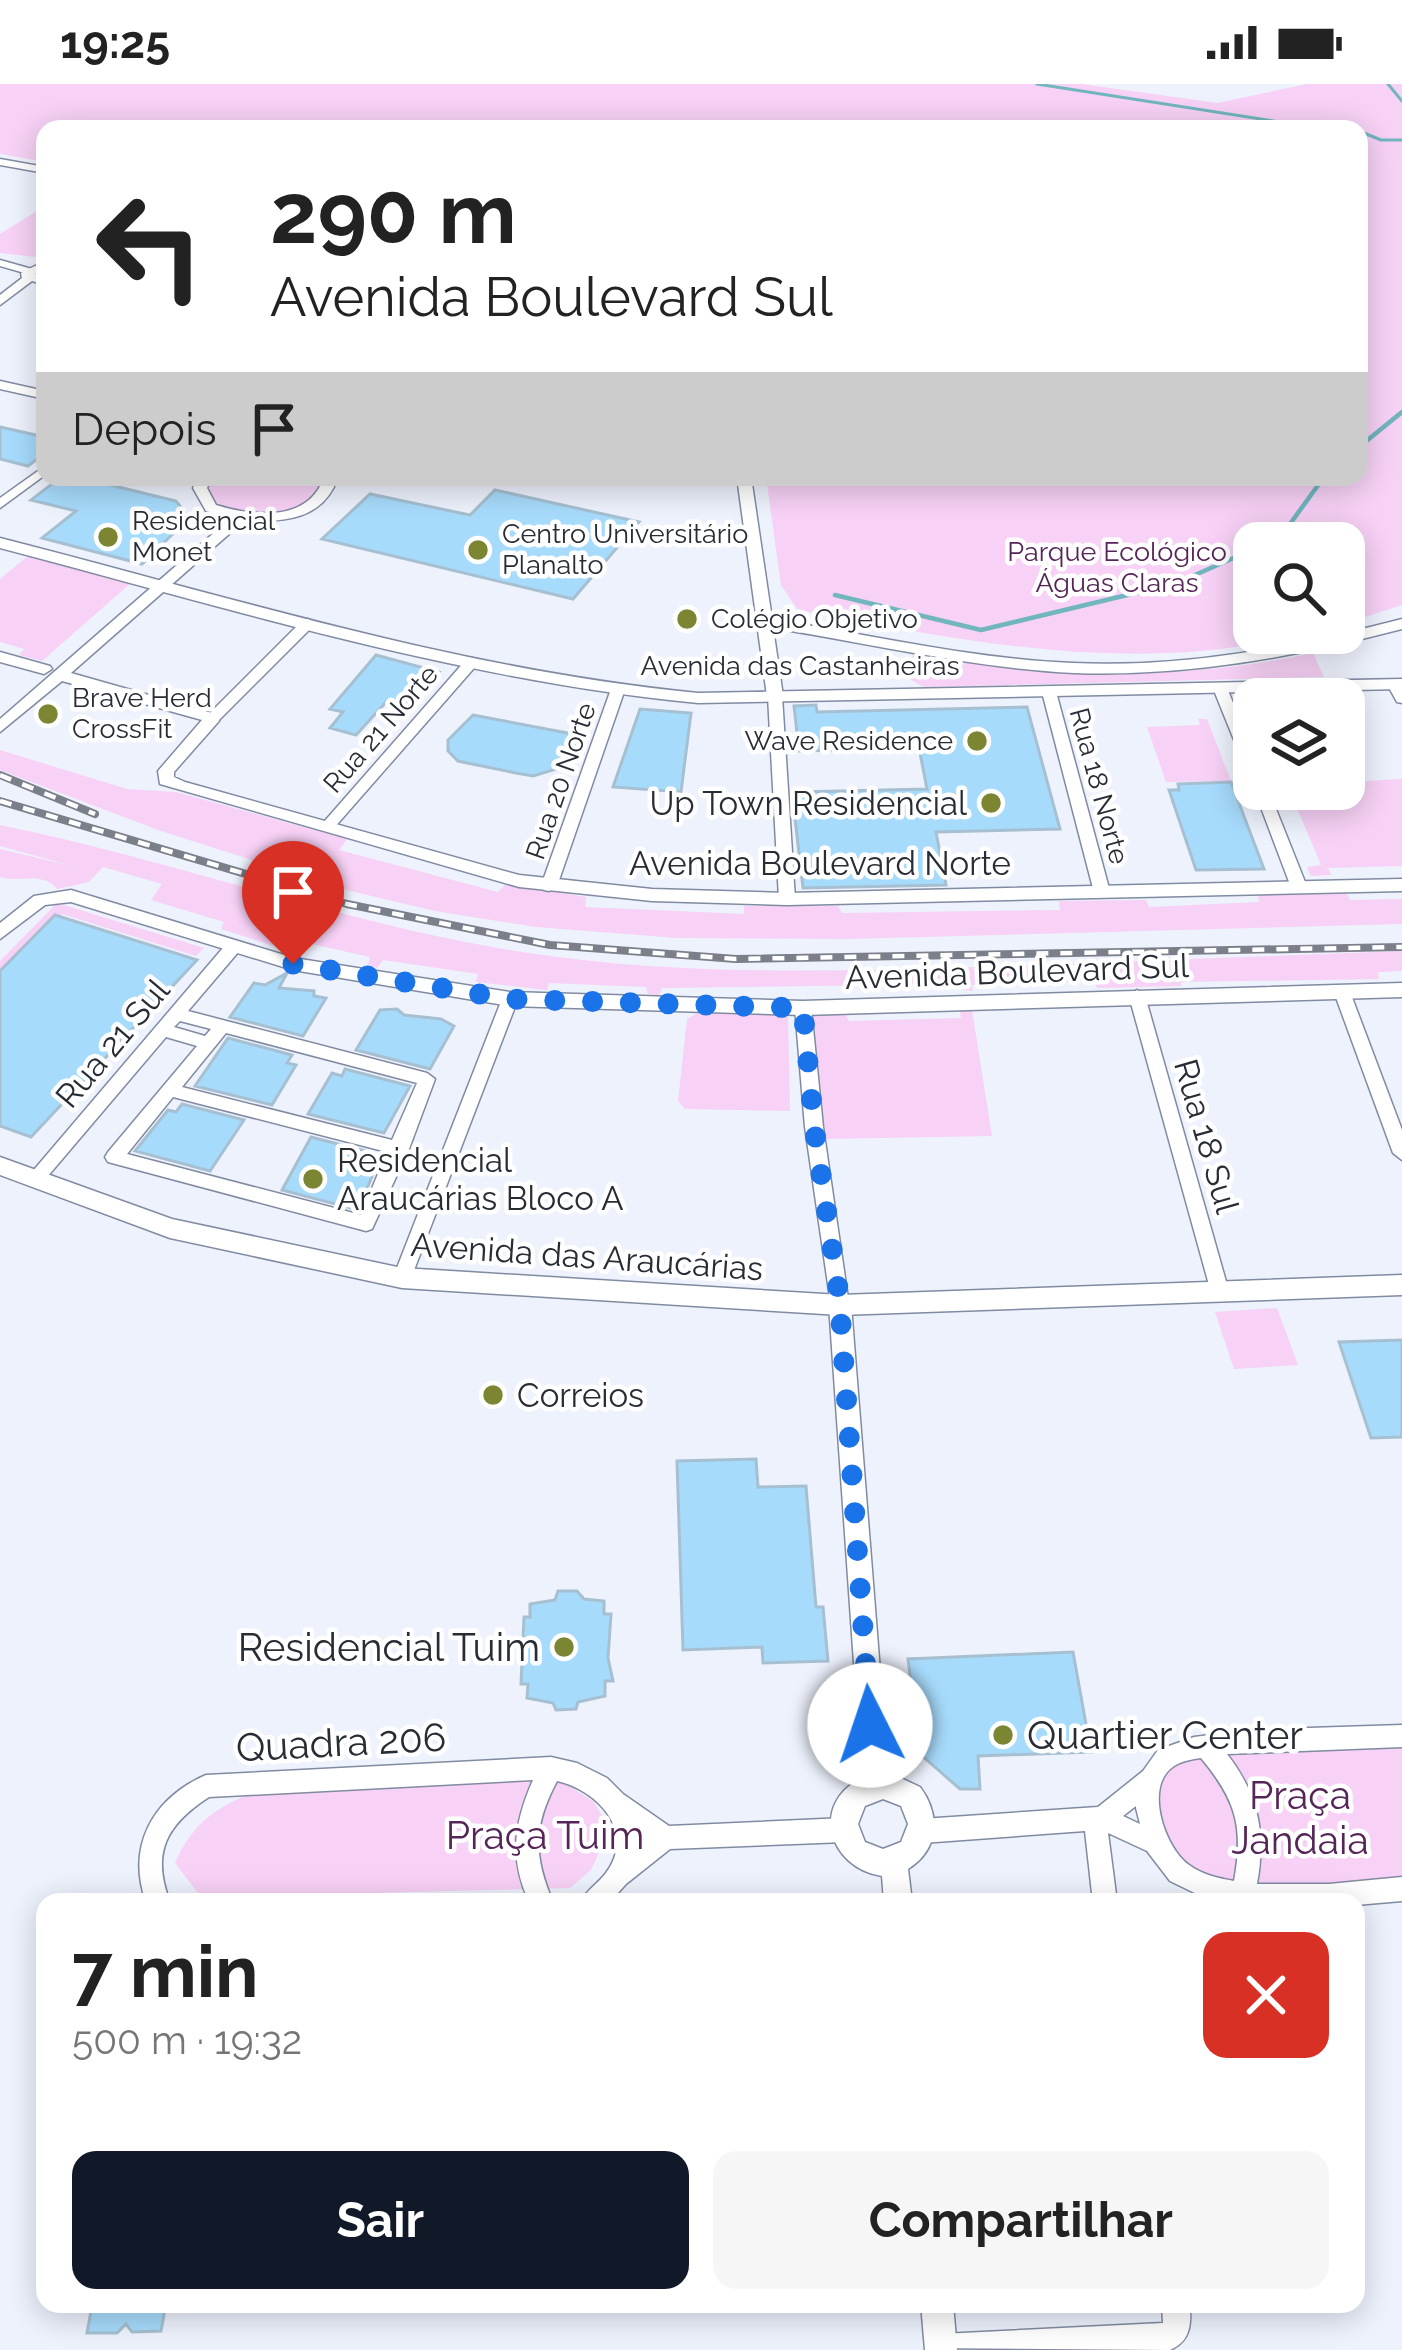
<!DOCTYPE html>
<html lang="pt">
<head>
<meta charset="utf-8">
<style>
  body { margin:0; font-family:Raleway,sans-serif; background:#f6f6f6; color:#222; height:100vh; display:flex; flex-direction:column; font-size:45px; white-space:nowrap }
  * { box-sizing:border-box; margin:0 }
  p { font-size:39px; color:#767676 }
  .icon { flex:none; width:66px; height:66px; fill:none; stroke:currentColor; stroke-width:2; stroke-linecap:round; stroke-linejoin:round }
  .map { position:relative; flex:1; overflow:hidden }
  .drawer { position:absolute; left:36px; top:1809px; width:1329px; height:420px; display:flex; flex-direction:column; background:#fff; border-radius:24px; box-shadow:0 6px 30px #0003 }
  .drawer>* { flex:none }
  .banner { position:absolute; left:36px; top:36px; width:1332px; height:366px; border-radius:24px; box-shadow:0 6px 30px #0003; background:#fff; color:#222; overflow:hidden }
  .tools { position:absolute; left:1233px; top:438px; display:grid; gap:24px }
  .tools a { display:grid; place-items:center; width:132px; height:132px; border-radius:24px; background:#fff; box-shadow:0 6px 30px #0003; font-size:60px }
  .pin { position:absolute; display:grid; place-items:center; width:102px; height:102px; color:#fff; margin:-123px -51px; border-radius:50% 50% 50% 0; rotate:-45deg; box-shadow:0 0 12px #0007 }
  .pin .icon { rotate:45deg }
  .me { position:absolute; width:132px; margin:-66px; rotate:356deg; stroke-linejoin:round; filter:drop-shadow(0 0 9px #0008) }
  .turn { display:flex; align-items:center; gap:42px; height:252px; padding:0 36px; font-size:54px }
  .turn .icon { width:156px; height:156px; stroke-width:2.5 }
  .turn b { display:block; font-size:84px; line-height:102px }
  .then { display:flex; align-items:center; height:114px; padding:0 36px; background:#0003; gap:24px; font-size:45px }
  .round { display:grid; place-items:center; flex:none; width:126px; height:126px; border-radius:24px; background:#f6f6f6 }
  .head { display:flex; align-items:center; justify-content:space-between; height:204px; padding:0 36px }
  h1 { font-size:72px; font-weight:700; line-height:90px }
  .primary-button { display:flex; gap:24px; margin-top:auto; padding:24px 36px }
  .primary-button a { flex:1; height:138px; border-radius:24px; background:#111827; color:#fff; font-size:48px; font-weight:700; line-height:138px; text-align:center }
  .primary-button a+a { background:#f6f6f6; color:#222 }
  .status { display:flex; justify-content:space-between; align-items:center; height:84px; padding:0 60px; background:#fff; direction:ltr }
  .status svg { height:33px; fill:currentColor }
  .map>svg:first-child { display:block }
</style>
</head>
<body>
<div class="status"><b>19:25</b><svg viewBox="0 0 49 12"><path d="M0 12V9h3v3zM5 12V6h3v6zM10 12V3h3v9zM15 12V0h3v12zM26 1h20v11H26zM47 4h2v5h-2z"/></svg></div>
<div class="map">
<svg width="1402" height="2266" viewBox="0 0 1402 2266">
  <rect width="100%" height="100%" fill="#eef2fd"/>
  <path fill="#f7d1f6" d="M0 0H1082L1217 19 1307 0H1402V521L1344 540V459H1254V549H1307C1135 593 969 558 798 526L781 501 766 393H1359V45H45V78L0 70Z
    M45 122V174L0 169V150Z
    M210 393H329L303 425 266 433 214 423 205 404Z
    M28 472 132 498 42 577 19 571 24 565 0 558V495Z
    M916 568C1049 593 1180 598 1313 569L1324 593 924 603 909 595 905 579Z
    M1198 635H1207L1231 697 1166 698 1147 643 1200 641Z
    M0 666 127 705 176 708 347 755 339 766 498 808 506 800 586 813 585 823 744 830V822H838L842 829 1060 826 1059 817 1146 816 1149 823 1259 818 1258 811 1347 810 1350 816 1402 815V840L847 855 677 854 536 843 435 827 346 806 158 746 0 686Z
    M1344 694 1346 698 1402 695V782L1328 784 1331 791 1311 792 1307 783 1321 781 1289 705H1344Z
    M0 741C187 779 367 849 557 873 704 892 855 887 1002 882 1135 877 1269 872 1402 867V887L1378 888 1379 895 1181 898V902L1097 904 1094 897 972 901 973 907 964 906 960 900 662 904 659 911 648 910 646 903 549 899 547 906 476 898 478 890 383 876 377 884 368 881 370 873 281 853 274 862 221 845 224 838 151 816 162 800 103 783 89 798 57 805C44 787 19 799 0 793V765L72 782 0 762Z
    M57 819 204 864 196 872 62 830 0 894V877Z
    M972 926 992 1052 824 1055 810 929 844 928 849 937 961 934 960 927Z
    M777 927 788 931 790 1027 685 1025 678 1017 687 935 699 928Z
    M1277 1224 1298 1281 1234 1285 1215 1228Z
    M1402 1652V1805L1206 1807 1148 1731 1169 1671Z
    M560 1696 594 1718 610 1745 591 1786 570 1804 257 1812 198 1809 175 1779C192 1741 212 1726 249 1710Z"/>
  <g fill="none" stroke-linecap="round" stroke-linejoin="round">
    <path stroke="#71b5bd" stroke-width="3" d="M1037 0 1324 45
      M1388 0 1402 17
      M1359 47 1381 56H1402"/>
    <path stroke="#71b5bd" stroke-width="4.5" d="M1359 363 1402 328
      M1265 459 1282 451 1324 393
      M1179 498 1254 465
      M835 511 981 546 1169 501"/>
  </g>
  <path fill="#a7dbfc" stroke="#a6c0d1" stroke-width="3" d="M0 343 45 353V369L28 382 0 375Z
    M61 393H78L176 417 185 428 175 436 184 439 142 480 42 454 76 427 31 416Z
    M495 406 639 438 573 515 322 455 370 410 470 431Z
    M376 571 439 588 409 621 388 616 356 651 330 644 343 628 330 625Z
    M816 621 817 628 1027 623 1060 745 936 748 946 801 803 804 793 717 800 716 799 708 927 705 919 664 799 667 794 622Z
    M640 625 691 629 681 708 613 703Z
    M473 631 578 651 566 682 533 692 516 689 458 677 448 667V656Z
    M1231 698 1264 785 1196 786 1169 706H1179L1178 700Z
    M55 831 197 876 31 1053 0 1042V887Z
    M287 889 279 904 314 907V912L326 914 303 952 230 933 254 899 265 901Z
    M397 925 404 931 441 935 454 942 430 985 356 966 380 926Z
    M228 954 292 971 287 979 296 981 272 1021 195 1002Z
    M345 985 410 1002 384 1049 308 1030 332 989 342 992Z
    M182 1020 244 1036 210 1087 135 1067 168 1026 176 1028Z
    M311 1053 373 1069 370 1073 379 1076 358 1126 282 1106Z
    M1402 1256V1353L1371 1354 1339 1258Z
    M756 1375 758 1403 806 1402 816 1523H823L828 1577 763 1579 762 1563 683 1566 677 1377Z
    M558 1507H577L584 1515 604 1517V1530H611L608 1574 613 1597H605V1612L578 1618 576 1625 556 1626 553 1619 527 1614 528 1600H521L524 1533H530V1520L555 1516Z
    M1073 1568 1091 1668 978 1672 980 1705H960L920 1670 908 1575Z
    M166 2220 161 2247 132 2248 126 2240 117 2249H87L92 2222Z"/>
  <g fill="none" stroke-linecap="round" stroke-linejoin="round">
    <g stroke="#808ba2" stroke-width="3">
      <path id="minor" d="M0 176 32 185 33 187 28 190 0 182Z
        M45 382V391L0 424V414Z
        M308 535 314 539 313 542 218 637H208V631L303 536Z
        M470 576 475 577V583L333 745H323V739L465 577Z
        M1394 596 1402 602V619L1397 618 1387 600Z
        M1220 600 1227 604 1254 671V692L1247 688 1213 604Z
        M617 604 624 608 557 802 549 807 544 806 541 802 610 608Z
        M1049 604 1056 608 1110 808 1102 813 1094 808 1042 608Z
        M775 608 782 612 795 815 787 820 779 815 768 612Z
        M1254 705H1268L1307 803 1304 807 1299 808 1291 803Z
        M234 857 242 862 240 866 188 927 427 989 435 995 409 1065 372 1145 366 1147 108 1078 105 1073 108 1068 197 962 166 953 42 1099H30L27 1094 228 858ZM180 937 211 945 205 952 174 943ZM226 949 417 999 392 1056 182 1003ZM173 1013 387 1068 361 1131 127 1070Z
        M1342 902 1350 908 1402 1046V1076L1393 1069 1334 908Z
        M1137 906 1145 912 1229 1208 1227 1213H1213L1211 1208 1129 912Z
        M510 909 518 915 411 1194 409 1199H395L393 1194 502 915Z
        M803 918 811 924 823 1043 849 1221 847 1226 840 1229 833 1226 831 1221 805 1043 795 924Z
        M1402 1641V1663L1227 1670C1259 1711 1266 1750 1257 1800H1329L1402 1793V1817L1356 1821V1818L1209 1816 1170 1797 1147 1767 1108 1749 1117 1818H1093L1085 1747 922 1759 914 1755 910 1747 914 1739 922 1735 1098 1723 1143 1687 1158 1666 1194 1653 1251 1646ZM1201 1674C1236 1716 1244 1743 1234 1797 1218 1794 1203 1791 1189 1781 1165 1764 1143 1702 1174 1682 1182 1677 1193 1675 1201 1674ZM1136 1722V1724L1140 1740 1123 1732Z
        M551 1673 577 1679 607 1694 623 1710 669 1742 845 1734 853 1738 857 1746 853 1754 845 1758 670 1765 626 1800 610 1818H581C587 1805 598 1800 606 1789 637 1747 597 1706 557 1697 533 1742 533 1771 553 1818H529C509 1774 514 1739 533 1696L209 1713C166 1741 151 1769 170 1818H146C126 1762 153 1714 206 1691Z
        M1162 2220H1190C1191 2240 1191 2257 1170 2266L927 2264 931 2254 941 2250 1163 2239Z"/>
    </g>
    <g stroke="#808ba2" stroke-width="3">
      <path id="tertiary" d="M0 75 45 83V89L0 81Z
        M45 177V185L35 190 45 193V201L32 197 0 221V211L22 194 21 189Z
        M0 297 45 307V315L0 305Z
        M198 393H212L207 404 216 421C255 433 309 438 324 393H338C324 435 285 439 245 436L71 589 219 631V637L174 688V693L185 698 519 791 652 805 787 809 1402 795V807L787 821 652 817 519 803 160 700 158 687 202 636 62 597 0 648V635L231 434 206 427 193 404Z
        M737 393H751L772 535C872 551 972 575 1073 579 1185 584 1294 563 1402 535V545C1295 573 1186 593 1074 589 973 584 873 560 773 544L783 612 775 617 767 612Z
        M0 568 50 582 52 585 44 590 0 578Z
        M71 806 294 874 510 908 803 917 1402 899V913L803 931 510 922 293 886 71 818 45 821 0 855V839L34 812Z
        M840 1212 848 1215 851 1221 888 1688 920 1703C941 1731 939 1766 908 1785L912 1818H884L882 1792C828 1784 810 1719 862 1694L829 1221 832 1215ZM883 1715 901 1722 908 1740 901 1758 883 1765 865 1758 858 1740 865 1722Z
        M921 2220H953L957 2266H925Z"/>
    </g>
    <g stroke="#808ba2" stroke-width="3">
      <path id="secondary" d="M0 454C235 514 455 585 698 609L1402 595V605L698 619C459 596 232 525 0 464Z
        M0 1073 172 1135 402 1184 840 1211 1402 1191V1211L840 1231 402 1204 170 1154 0 1091Z"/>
    </g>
    <use href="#minor" fill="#fff" fill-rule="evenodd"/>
    <use href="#tertiary" fill="#fff" fill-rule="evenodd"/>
    <use href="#secondary" fill="#fff" fill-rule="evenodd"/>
    <g stroke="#7b7f89" stroke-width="8">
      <path id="rail" d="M0 691 95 730
        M0 717 347 820 550 861 736 875 1402 863"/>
    </g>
    <use href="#rail" stroke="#fff" stroke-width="4.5" stroke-dasharray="12" stroke-linecap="butt"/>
  </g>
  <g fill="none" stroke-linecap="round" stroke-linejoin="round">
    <path stroke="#1a73e8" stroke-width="21" stroke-dasharray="0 37.8" d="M293 880 510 915 803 924 814 1043 839 1211 870 1641"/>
  </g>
  <g fill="#7c8531" stroke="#fff" stroke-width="4.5">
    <circle cx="108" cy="453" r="12"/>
    <circle cx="478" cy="466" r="12"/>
    <circle cx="687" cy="535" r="12"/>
    <circle cx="48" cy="630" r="12"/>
    <circle cx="977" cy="657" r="12"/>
    <circle cx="991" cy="719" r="12"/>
    <circle cx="313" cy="1095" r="12"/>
    <circle cx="493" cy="1311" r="12"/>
    <circle cx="564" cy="1563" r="12"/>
    <circle cx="1003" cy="1651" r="12"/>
  </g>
  <g text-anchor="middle" stroke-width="9" stroke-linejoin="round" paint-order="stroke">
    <g font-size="27" fill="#272c35" stroke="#fff" text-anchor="start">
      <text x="132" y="446">Residencial<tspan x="132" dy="31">Monet</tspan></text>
      <text x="502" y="459">Centro Universitário<tspan x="502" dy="31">Planalto</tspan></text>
      <text x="711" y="544">Colégio Objetivo</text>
      <text x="72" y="623">Brave Herd<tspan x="72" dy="31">CrossFit</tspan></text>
      <text x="953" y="666" text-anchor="end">Wave Residence</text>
    </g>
    <g font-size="27" fill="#562557" stroke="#fff">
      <text x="1117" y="477">Parque Ecológico<tspan x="1117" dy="31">Águas Claras</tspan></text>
    </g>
    <g font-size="27" fill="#272c35" stroke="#fff">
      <text x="800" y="591">Avenida das Castanheiras</text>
      <text transform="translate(381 645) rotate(-49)" y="9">Rua 21 Norte</text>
      <text transform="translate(561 697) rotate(-71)" y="9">Rua 20 Norte</text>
      <text transform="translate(1099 702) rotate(75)" y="9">Rua 18 Norte</text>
    </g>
    <g font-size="33" fill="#272c35" stroke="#fff" text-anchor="start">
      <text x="967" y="731" text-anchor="end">Up Town Residencial</text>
      <text x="337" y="1088">Residencial<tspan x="337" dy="38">Araucárias Bloco A</tspan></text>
      <text x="517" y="1323">Correios</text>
    </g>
    <g font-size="33" fill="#272c35" stroke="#fff">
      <text x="820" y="791">Avenida Boulevard Norte</text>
      <text transform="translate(1017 887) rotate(-2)" y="12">Avenida Boulevard Sul</text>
      <text transform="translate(112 959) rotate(-50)" y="12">Rua 21 Sul</text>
      <text transform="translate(1207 1052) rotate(74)" y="12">Rua 18 Sul</text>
      <text transform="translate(587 1172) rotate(4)" y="12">Avenida das Araucárias</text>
    </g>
    <g font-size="39" fill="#272c35" stroke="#fff" text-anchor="end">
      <text x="540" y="1577">Residencial Tuim</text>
      <text x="1027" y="1665" text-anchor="start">Quartier Center</text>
    </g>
    <g font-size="39" fill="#272c35" stroke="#fff">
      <text transform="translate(341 1658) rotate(-3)" y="14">Quadra 206</text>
    </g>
    <g font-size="39" fill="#562557" stroke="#fff">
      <text x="1300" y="1725">Praça<tspan x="1300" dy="45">Jandaia</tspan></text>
      <text x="545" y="1765">Praça Tuim</text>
    </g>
  </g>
</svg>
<div class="tools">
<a><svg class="icon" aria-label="search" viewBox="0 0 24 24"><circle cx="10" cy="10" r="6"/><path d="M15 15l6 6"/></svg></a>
<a><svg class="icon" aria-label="layers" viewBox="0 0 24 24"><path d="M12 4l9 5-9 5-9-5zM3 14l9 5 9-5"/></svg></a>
</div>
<div class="pin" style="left:293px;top:880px;background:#d93025"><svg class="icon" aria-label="arrive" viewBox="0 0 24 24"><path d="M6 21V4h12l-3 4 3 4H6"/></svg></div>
<svg class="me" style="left:870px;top:1641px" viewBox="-20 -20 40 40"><circle r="19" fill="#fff"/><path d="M0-13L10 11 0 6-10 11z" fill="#1a73e8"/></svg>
<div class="banner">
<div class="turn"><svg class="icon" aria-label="left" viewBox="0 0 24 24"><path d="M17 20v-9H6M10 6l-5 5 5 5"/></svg><div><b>290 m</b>Avenida Boulevard Sul</div></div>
<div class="then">Depois<svg class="icon" aria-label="arrive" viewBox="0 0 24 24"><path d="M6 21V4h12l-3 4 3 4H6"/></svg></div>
</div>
<section class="drawer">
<div class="head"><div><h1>7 min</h1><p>500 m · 19:32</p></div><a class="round" style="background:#d93025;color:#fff"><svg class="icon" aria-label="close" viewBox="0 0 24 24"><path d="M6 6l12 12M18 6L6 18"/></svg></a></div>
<div class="primary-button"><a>Sair</a><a>Compartilhar</a></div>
</section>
</div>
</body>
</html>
